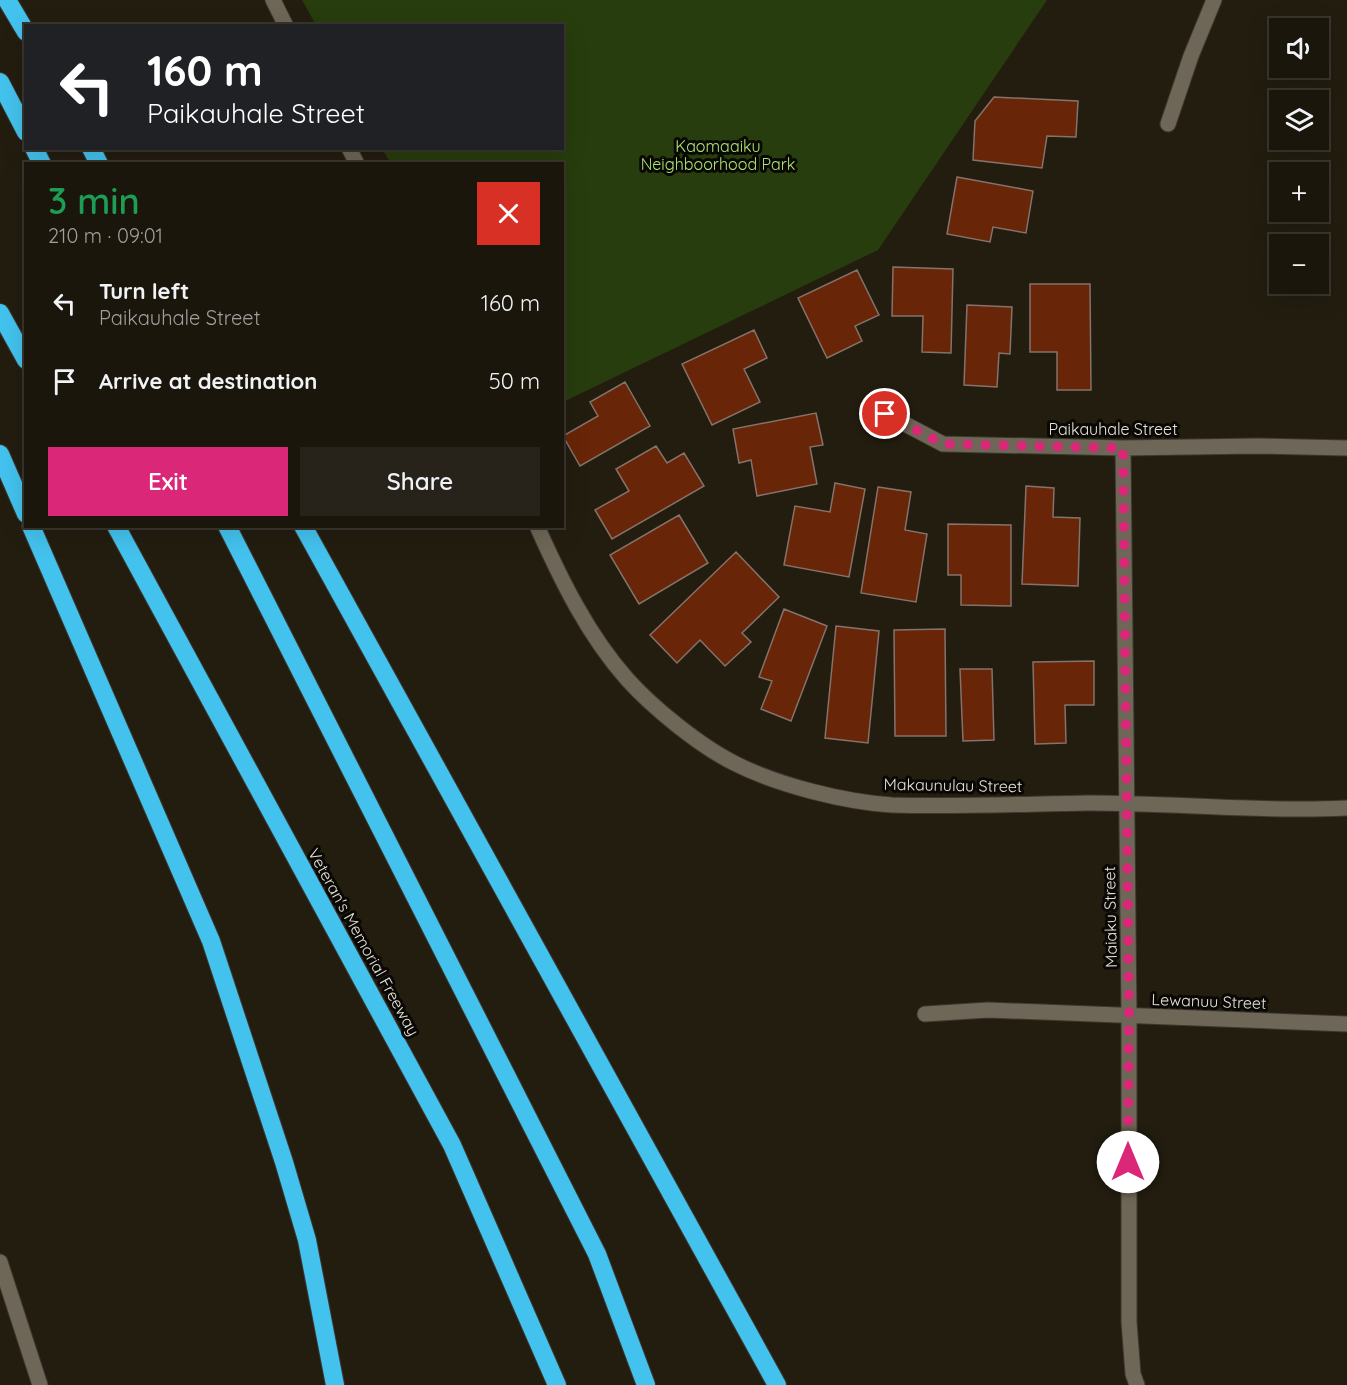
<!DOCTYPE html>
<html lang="en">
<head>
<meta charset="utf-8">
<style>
  body { margin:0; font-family:Quicksand,sans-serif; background:#27231a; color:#f1f3f6; height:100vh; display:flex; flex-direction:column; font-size:22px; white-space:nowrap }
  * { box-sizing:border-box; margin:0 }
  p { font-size:20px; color:#9f9f9d }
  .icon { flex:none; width:33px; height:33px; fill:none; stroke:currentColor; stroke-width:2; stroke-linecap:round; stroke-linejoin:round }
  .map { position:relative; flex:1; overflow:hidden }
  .drawer { position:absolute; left:24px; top:162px; width:540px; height:366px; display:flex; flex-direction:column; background:#1a160c; border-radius:0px; box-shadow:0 6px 24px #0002,0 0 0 2px #38352d }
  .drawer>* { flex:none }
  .banner { position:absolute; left:24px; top:24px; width:540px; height:126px; border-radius:0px; box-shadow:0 6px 24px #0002,0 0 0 2px #38352d; background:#202124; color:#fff; overflow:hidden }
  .buttons { position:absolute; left:1269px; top:18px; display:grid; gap:12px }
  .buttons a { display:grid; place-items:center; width:60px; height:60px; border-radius:0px; background:#1a160c; box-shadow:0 6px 24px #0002,0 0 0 2px #38352d; font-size:30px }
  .pin { position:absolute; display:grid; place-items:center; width:51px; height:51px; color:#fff; margin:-26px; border:3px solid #fff; border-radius:50%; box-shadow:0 2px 6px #0007 }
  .me { position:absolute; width:66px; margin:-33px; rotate:0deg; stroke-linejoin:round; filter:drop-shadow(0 0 4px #0008) }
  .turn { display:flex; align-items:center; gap:21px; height:126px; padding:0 24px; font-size:27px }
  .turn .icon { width:78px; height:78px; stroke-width:2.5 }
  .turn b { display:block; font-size:42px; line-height:51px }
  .round { display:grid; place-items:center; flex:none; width:63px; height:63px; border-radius:0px; background:#27231a }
  .summary { display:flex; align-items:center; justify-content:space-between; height:102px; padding:0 24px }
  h1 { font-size:36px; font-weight:600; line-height:45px; color:#1e9e55 }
  .button { display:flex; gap:12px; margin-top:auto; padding:12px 24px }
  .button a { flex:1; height:69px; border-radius:0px; background:#db2777; color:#fff; font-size:24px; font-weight:600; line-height:69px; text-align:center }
  .button a+a { background:#27231a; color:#f1f3f6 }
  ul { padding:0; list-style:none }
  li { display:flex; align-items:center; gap:18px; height:78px; padding:0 24px }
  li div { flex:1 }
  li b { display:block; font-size:22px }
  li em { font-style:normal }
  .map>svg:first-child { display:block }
</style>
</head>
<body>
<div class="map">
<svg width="1347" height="1385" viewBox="0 0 1347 1385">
  <rect width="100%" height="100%" fill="#231d10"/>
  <path fill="#273d0d" d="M302 0H1047L878 250 563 402 562 164 391 163 382 149 562 148V26L316 25Z"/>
  <path fill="#682507" stroke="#85726b" stroke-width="1.5" d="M994 97 1078 101 1076 137 1047 136 1042 168 973 160 975 121Z
    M957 177 1033 191 1026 233 993 227 990 242 947 234Z
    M893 267 953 269 951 353 922 352 923 316H892Z
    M857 270 879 315 855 326 862 341 827 358 798 298Z
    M1030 284H1090L1091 390H1057V352H1030Z
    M967 305 1012 307 1010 354 999 353 997 387 964 385Z
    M754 330 767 358 744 369 760 402 712 425 682 364Z
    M625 382 650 426 580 466 563 436 598 416 590 402Z
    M816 413 823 445 810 447 817 484 757 496 751 460 739 463 733 429Z
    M656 446 667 463 684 453 704 486 612 539 595 510 629 491 616 469Z
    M835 483 865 489 849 577 784 565 795 506 830 512Z
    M1026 486 1054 488 1053 517 1080 518 1078 586 1022 584Z
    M878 487 911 492 905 530 927 534 916 602 861 593Z
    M679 515 708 563 639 604 610 555Z
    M948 524 1011 525V606L961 605V575H948Z
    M736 552 779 597 742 633 751 642 725 666 700 640 677 663 650 635Z
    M784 609 827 626 791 721 761 709 772 681 759 677Z
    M836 626 879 631 868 743 825 738Z
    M945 629 946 736H895L894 630Z
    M1094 661V705H1065L1066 743 1035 744 1033 662Z
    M960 669H992L994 740 963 741Z"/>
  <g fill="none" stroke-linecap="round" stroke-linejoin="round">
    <g stroke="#3d3730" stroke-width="17">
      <path id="minor" d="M273 0 286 26
        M1168 124 1191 56 1214 0
        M349 148 357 164
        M886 414 943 444 1123 448 1257 446 1347 448
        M1123 448 1129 1016V1322L1133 1374 1137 1385
        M537 526C561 580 588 635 627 679 653 708 700 746 734 763 777 785 844 802 892 805 957 807 1024 804 1089 803 1175 803 1261 812 1347 808
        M925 1014 988 1010 1347 1024
        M0 1262 40 1385"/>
    </g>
    <g stroke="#3d3730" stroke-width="20">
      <path id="highway" d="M7 0 26 32
        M0 82 26 132
        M34 148 42 164
        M91 148 99 164
        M0 313 26 360
        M0 454 26 514
        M31 526 211 941 284 1162 307 1240 335 1385
        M116 526 452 1145 557 1385
        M227 526 597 1254 646 1385
        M303 526 777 1385"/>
    </g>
    <use href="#minor" stroke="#6e6656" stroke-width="15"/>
    <use href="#highway" stroke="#43c2ed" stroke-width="18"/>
  </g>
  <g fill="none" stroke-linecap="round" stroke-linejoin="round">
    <path stroke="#db2777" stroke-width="10" stroke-dasharray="0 18" d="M885 414 943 444 1123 448 1129 1016 1128 1162"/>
  </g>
  <g text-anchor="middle" stroke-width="6" stroke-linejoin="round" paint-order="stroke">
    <g font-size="16" fill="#ace672" stroke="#0a0804">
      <text x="718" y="152">Kaomaaiku<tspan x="718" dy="18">Neighboorhood Park</tspan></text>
    </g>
    <g font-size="16" fill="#e8e3da" stroke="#0a0804">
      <text x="1113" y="435">Paikauhale Street</text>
      <text transform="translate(953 785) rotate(1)" y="6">Makaunulau Street</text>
      <text transform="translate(1110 917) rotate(-91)" y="6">Maiaku Street</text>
      <text transform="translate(364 942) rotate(61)" y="6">Veteran's Memorial Freeway</text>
      <text transform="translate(1209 1001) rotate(2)" y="6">Lewanuu Street</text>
    </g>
  </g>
</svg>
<div class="buttons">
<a><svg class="icon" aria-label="sound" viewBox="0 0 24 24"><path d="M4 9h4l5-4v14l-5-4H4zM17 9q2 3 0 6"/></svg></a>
<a><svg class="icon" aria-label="layers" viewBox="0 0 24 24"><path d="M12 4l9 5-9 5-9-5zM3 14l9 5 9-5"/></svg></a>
<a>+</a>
<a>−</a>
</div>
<div class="pin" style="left:885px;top:414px;background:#d93025"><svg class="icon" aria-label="arrive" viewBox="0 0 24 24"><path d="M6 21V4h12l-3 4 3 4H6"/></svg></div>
<svg class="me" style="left:1128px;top:1162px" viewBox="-20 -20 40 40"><circle r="19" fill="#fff"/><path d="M0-13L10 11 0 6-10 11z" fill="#db2777"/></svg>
<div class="banner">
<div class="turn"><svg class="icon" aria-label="left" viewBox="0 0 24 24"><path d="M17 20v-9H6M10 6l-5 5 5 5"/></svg><div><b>160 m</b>Paikauhale Street</div></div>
</div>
<section class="drawer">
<div class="summary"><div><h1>3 min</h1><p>210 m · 09:01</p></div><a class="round" style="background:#d93025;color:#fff"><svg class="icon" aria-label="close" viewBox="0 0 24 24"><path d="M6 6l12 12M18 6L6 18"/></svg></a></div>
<ul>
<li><svg class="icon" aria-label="left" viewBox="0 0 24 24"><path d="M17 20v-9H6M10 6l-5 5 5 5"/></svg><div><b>Turn left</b><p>Paikauhale Street</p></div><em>160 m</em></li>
<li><svg class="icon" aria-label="arrive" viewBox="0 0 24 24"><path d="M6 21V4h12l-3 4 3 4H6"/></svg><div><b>Arrive at destination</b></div><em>50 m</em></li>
</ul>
<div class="button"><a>Exit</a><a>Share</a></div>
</section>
</div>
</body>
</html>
